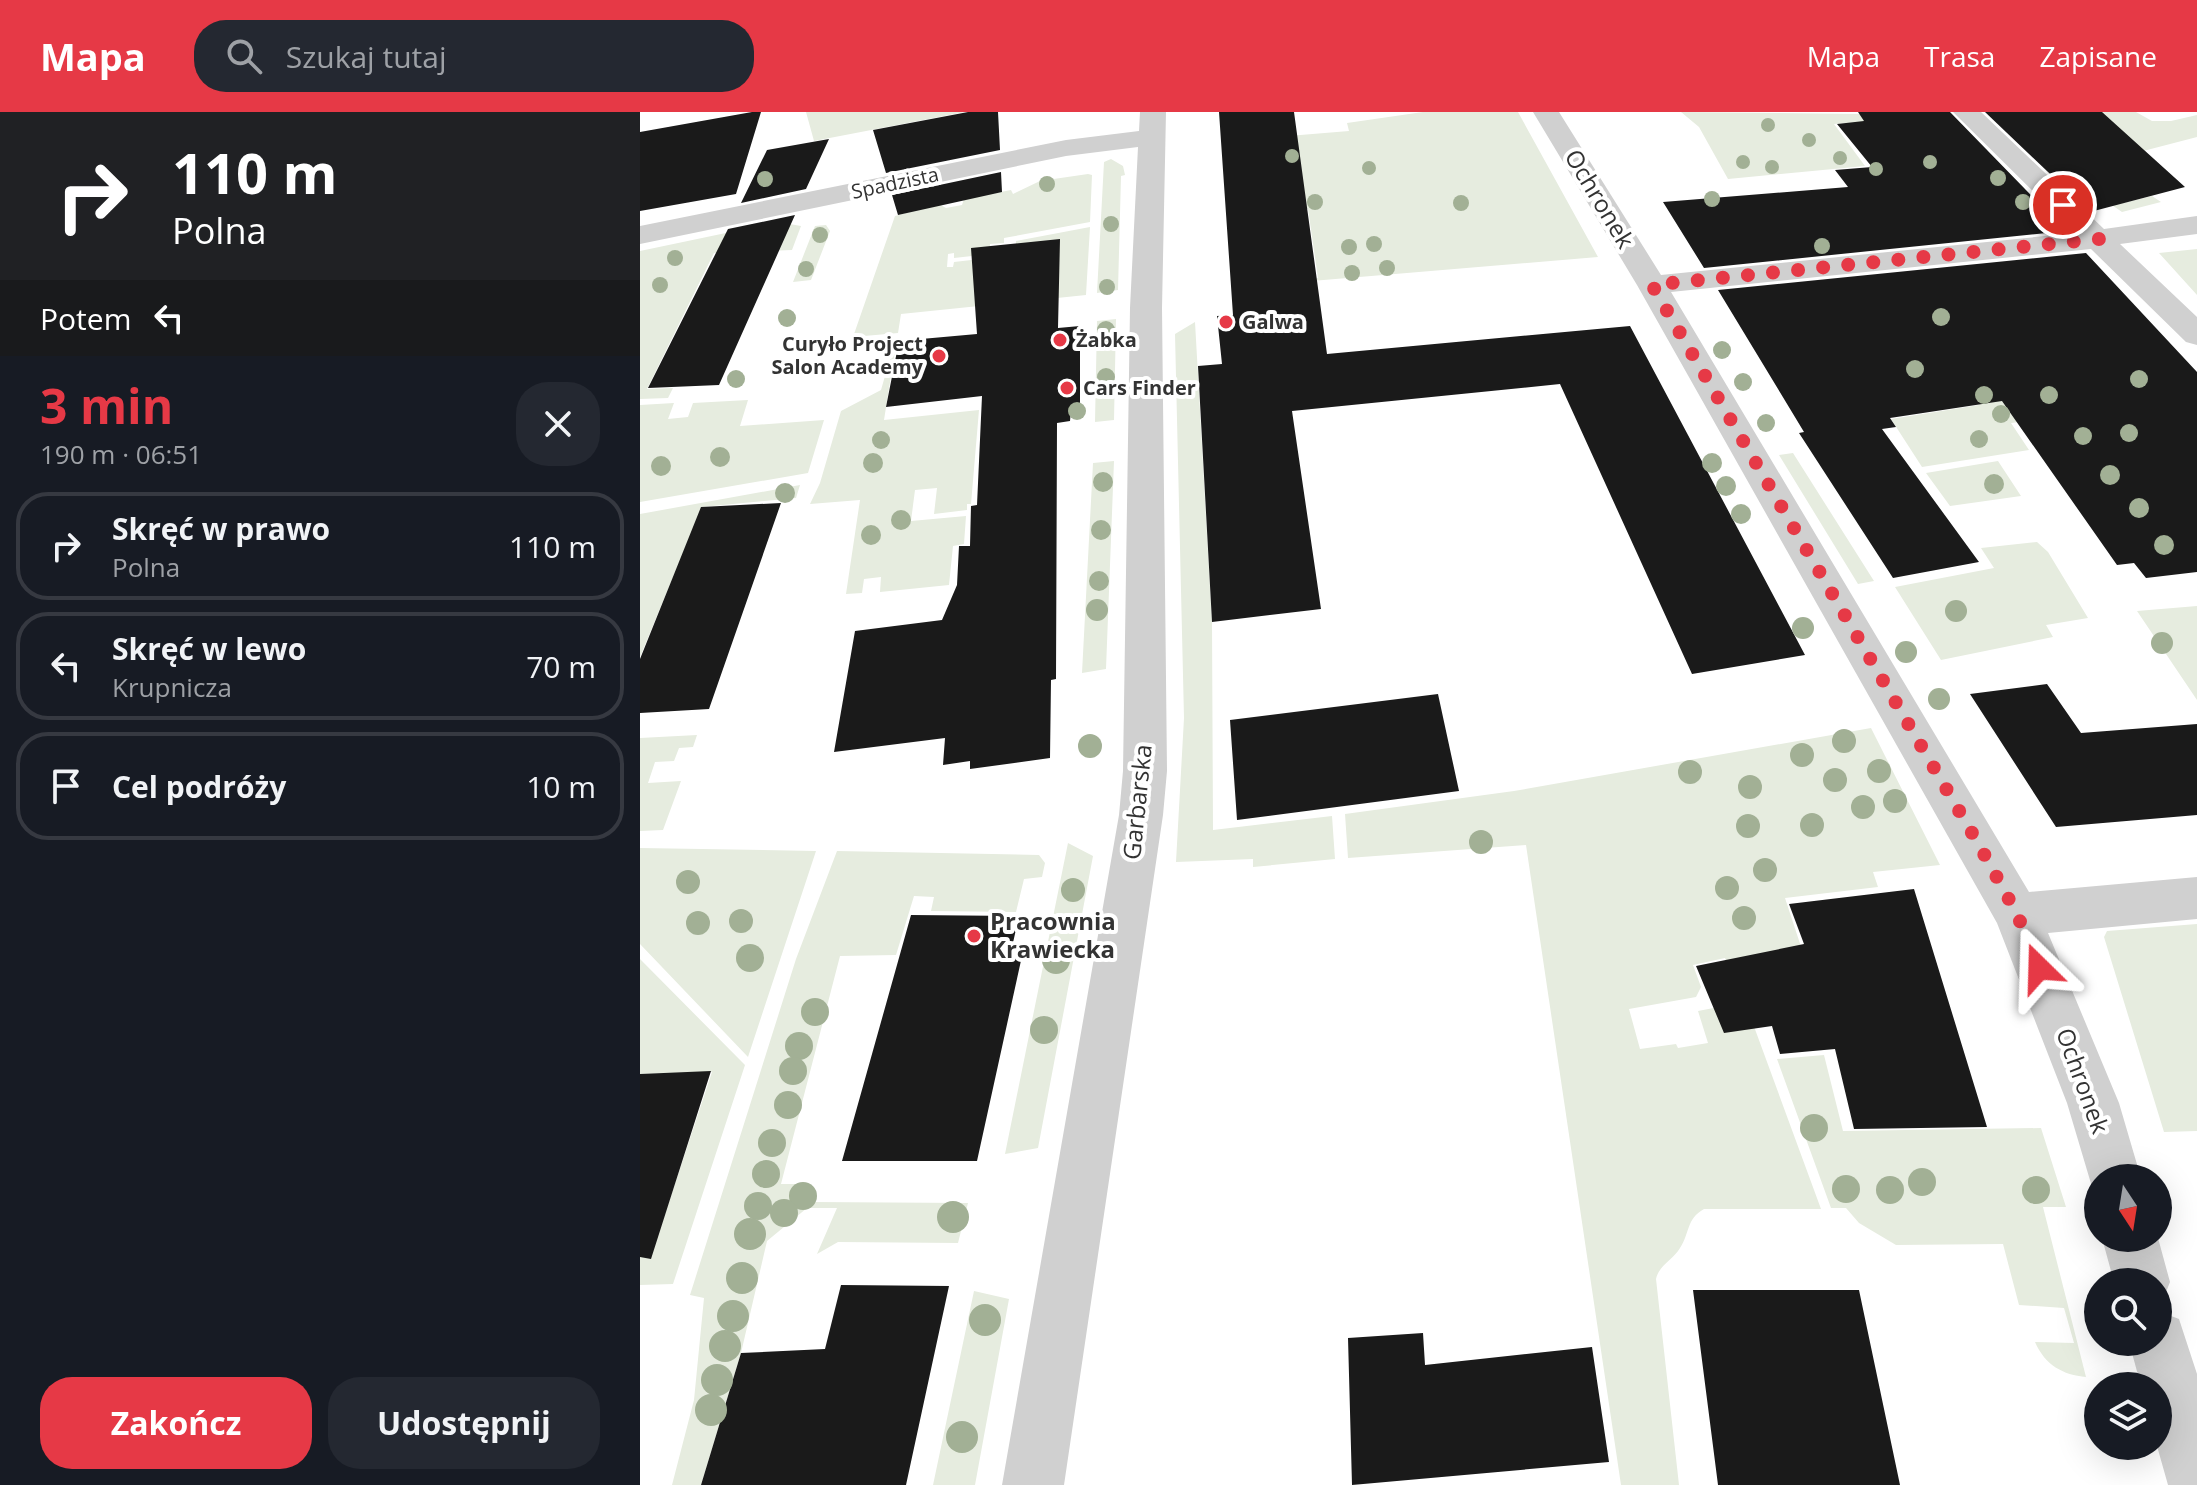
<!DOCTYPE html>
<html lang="pl">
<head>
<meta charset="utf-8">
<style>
  body { margin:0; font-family:"Open Sans",sans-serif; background:#242831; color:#f1f3f6; height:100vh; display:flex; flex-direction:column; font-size:30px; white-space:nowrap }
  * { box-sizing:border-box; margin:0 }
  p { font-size:26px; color:#9ea1a6 }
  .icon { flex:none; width:44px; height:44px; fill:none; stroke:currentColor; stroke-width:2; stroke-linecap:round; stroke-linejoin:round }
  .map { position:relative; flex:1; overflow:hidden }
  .drawer { display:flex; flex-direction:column; background:#171b24; width:640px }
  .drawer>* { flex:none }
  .hud { background:#202124; color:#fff; overflow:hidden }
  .needle { width:52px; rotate:168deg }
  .tools { position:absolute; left:1444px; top:1052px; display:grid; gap:16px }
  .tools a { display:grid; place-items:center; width:88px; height:88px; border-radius:50%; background:#171b24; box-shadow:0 8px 32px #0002; font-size:40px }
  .pin { position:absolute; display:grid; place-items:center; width:68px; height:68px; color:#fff; margin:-34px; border:4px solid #fff; border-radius:50%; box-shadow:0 2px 8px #0007 }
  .me { position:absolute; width:88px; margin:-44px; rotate:338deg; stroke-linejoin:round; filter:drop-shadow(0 0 6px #0008) }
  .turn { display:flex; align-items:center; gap:28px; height:168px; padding:0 40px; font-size:36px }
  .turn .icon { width:104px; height:104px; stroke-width:2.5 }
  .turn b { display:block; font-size:56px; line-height:68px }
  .then { display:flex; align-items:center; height:76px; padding:0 40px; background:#0003; gap:16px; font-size:30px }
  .round { display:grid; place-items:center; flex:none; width:84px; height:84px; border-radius:32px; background:#242831 }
  .head { display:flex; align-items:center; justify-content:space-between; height:136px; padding:0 40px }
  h1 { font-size:48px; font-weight:700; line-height:60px; color:#e63946 }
  .action { display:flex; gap:16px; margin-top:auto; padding:16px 40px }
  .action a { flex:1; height:92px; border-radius:32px; background:#e63946; color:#fff; font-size:32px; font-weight:700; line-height:92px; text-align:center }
  .action a+a { background:#242831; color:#f1f3f6 }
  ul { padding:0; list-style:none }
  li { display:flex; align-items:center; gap:24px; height:108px; margin:0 16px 12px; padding:0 24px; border:4px solid #363941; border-radius:32px }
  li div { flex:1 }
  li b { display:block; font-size:30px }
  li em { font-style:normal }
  header { display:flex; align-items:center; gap:48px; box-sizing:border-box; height:112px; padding:0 40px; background:#e63946; color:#fff }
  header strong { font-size:38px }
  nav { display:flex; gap:44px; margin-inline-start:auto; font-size:28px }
  .search { width:560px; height:72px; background:#242831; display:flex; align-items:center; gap:20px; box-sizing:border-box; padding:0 28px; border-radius:32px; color:#9ea1a6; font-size:30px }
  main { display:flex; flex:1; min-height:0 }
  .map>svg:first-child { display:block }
</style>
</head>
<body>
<header>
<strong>Mapa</strong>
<div class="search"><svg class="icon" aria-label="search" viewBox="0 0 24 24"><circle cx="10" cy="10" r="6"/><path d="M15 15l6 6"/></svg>Szukaj tutaj</div>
<nav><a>Mapa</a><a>Trasa</a><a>Zapisane</a></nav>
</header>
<main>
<section class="drawer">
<div class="hud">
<div class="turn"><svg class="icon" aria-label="right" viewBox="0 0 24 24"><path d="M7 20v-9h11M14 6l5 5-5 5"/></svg><div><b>110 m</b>Polna</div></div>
<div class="then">Potem<svg class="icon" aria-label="left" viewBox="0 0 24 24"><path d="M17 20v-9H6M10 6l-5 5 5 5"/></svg></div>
</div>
<div class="head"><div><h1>3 min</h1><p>190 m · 06:51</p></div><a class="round"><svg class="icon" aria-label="close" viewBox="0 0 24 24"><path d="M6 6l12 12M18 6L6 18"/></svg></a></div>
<ul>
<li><svg class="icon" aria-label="right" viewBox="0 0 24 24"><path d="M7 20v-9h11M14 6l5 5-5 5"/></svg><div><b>Skręć w prawo</b><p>Polna</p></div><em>110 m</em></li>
<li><svg class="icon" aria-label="left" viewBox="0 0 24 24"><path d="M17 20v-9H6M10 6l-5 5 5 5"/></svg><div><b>Skręć w lewo</b><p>Krupnicza</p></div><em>70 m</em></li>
<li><svg class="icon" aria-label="arrive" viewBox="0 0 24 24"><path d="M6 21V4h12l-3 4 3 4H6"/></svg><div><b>Cel podróży</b></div><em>10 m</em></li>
</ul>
<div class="action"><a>Zakończ</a><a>Udostępnij</a></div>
</section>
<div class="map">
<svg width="1557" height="1373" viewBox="0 0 1557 1373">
  <rect width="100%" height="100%" fill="#fff"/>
  <path fill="#e6ecdf" d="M166 0H325L174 29Z
    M783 0H878L958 145 613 174 678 166 668 97 586 102 636 25 709 19 707 11Z
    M1041 0 1218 2 1244 0 1225 10 1194 12 1225 54 1088 67 1059 15Z
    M1462 0H1496L1512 9H1531L1557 3V25L1434 57 1483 91 1512 84 1521 90 1482 100 1392 38Z
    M471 47 483 54 485 63 481 64 478 178 457 181 464 50Z
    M448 62 452 63 450 110 364 126V131L350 132V142L314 146V141L308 142 307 155H313L314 150 349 146 375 150 376 129 450 115 446 183 261 202 258 221 213 225 255 104 299 92 306 96 322 93 324 87 371 78 373 82 400 69Z
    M138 110 161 114 152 138 74 141 7 277 33 276 28 286 0 287V139Z
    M186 113 190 119 171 168 153 170 175 114Z
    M1557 137V183L1519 141Z
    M476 207 474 308 455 310 457 209Z
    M555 210 572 510 573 718 692 704 695 747 613 755V747L536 750 544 606 535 222Z
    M257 226 244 308 339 298 331 392H327V398L294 402 297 376 275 378 271 409 326 404 324 432 313 434 309 473 240 480 241 465 224 467 222 481 206 482 220 388 170 392 180 371 201 299 241 278 255 229 212 231Z
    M1330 280 1422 305 1371 311 1389 338 1282 355 1251 307 1339 293Z
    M108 288 100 314 184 308 168 361 0 390V293L34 291 28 307 48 305 53 291Z
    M1153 341 1234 469 1218 472 1139 343Z
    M474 349 466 557 442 561 453 351Z
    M1358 349 1381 384 1310 394 1286 361Z
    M160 373 156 386 62 395 0 545V402Z
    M1397 430 1408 440 1448 506 1406 513 1413 525 1301 548 1255 475 1354 456 1341 436Z
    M1557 494V588L1497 499Z
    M1231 616 1300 753 1233 760 1238 775 1145 786 1168 856 1098 877 1085 846 1053 853 1061 875 1056 885 989 897 1000 937 1036 932 1038 936 1068 931 1058 899 1105 890 1181 1097H1064C1046 1107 1050 1121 1040 1136 1033 1148 1019 1153 1016 1167L1039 1373H981L886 733 708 746 705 702 874 679Z
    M57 623 53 635 39 636 34 649 15 650 8 671 41 669 23 718 0 719V626Z
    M428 731 453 744 398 1036 365 1042Z
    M0 736 176 739 108 945 0 832Z
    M197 739 399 743 405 751 402 765 384 767 376 800 291 799 294 785 274 784 256 843 200 844 141 1072H160L172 1090 328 1091 318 1131 198 1130 177 1142 197 1096H167L127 1129 101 1241 61 1373H32L54 1288 64 1186 50 1183 156 847Z
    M1557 812V1019L1524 1020 1464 825 1467 819Z
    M0 847 105 953 33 1172 0 1173V1113L22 1111 72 960 0 962Z
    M1184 943 1203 1019 1401 1016 1426 1095H1403L1446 1265C1423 1263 1405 1253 1395 1230L1434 1231 1424 1196 1379 1193 1363 1132 1256 1133 1219 1111 1206 1096H1191L1137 947Z
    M334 1179 369 1187 335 1373H293Z"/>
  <path fill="#1a1a1a" d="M112 0H121L96 82 0 99V20Z
    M328 0H358L360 38 246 61 233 18Z
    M579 0H654L687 242 990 214 1165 543 1052 562 920 272 652 299 681 497 572 510 558 254 582 252 577 204 593 203Z
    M1218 0H1310L1426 119 1064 156 1023 90 1208 75 1195 58 1232 55 1197 12 1224 9Z
    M1345 0H1462L1545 75 1450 100Z
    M189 27 166 77 101 91 127 38Z
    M361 60 362 80 258 103 252 83Z
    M155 103 79 273 8 276 88 117Z
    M420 127 418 216 440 214V296L431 298 430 309 417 311 416 567 411 568 410 646 330 657V649L303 653 305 626 194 640 215 519 302 508 317 473 319 434H330L331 394 337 393 342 284 246 295 259 229 337 222 331 136Z
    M1446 141 1557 260V460L1506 466 1494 451 1477 453 1362 289 1250 306 1256 315 1242 317 1339 450 1253 466 1159 321 1164 320 1078 178Z
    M141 391 69 597 0 601V547L61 395Z
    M1407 572 1441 621 1557 612V703L1416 715 1330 582Z
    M798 582 819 679 597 708 590 608Z
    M1274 777 1347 1015 1214 1017 1195 937 1140 942 1132 914 1084 921 1056 854 1164 832 1149 792Z
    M271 803 379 804 370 844H382L337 1049H202Z
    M71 959 11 1147 0 1145V962Z
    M201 1173 309 1174 266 1373H61L101 1241 185 1237Z
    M1053 1178H1219L1260 1373H1078Z
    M783 1221 785 1253 952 1235 969 1350 712 1373 708 1226Z"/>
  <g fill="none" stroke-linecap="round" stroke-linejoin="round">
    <path fill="#d0d0d0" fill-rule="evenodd" d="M500 0H526L522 196 527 659 523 703 424 1373H362L479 703 483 659 490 196 498 35 426 44 0 132V114L426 28 499 19Z
      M893 0H919L1021 163 1435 121 1313 0H1341L1464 117 1557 104V122L1480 132 1557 205V233L1546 230 1451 137 1031 180 1389 780 1557 765V807L1408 821 1479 991 1501 1066H1458V1086L1455 1085 1427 991 1357 811 997 173Z
      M1462 1126H1518L1530 1170 1522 1190 1518 1192V1170H1474Z
      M1518 1199 1539 1207 1557 1262V1373H1528L1517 1334 1518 1274H1501L1489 1230H1518Z"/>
  </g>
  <g fill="#a2b095">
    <circle cx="1128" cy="13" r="7"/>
    <circle cx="1169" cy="28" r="7"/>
    <circle cx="652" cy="44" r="7"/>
    <circle cx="1200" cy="46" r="7"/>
    <circle cx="1103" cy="50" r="7"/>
    <circle cx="1290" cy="50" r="7"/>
    <circle cx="1132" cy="55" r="7"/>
    <circle cx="729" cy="56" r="7"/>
    <circle cx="1236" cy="57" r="7"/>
    <circle cx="1358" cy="66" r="8"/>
    <circle cx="125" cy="67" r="8"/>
    <circle cx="407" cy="72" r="8"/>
    <circle cx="1072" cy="87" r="8"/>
    <circle cx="675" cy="90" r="8"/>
    <circle cx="1383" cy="90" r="8"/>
    <circle cx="821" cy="91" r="8"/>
    <circle cx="471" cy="112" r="8"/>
    <circle cx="180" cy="123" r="8"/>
    <circle cx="734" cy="132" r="8"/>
    <circle cx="1182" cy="134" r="8"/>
    <circle cx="709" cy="135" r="8"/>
    <circle cx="35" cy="146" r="8"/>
    <circle cx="747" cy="156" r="8"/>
    <circle cx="166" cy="157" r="8"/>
    <circle cx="712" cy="161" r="8"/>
    <circle cx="20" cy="173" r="8"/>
    <circle cx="467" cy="175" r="8"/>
    <circle cx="1301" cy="205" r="9"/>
    <circle cx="147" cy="206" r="9"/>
    <circle cx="466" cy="218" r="9"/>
    <circle cx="1082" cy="238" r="9"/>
    <circle cx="1275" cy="257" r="9"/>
    <circle cx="466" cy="265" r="9"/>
    <circle cx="96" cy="267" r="9"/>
    <circle cx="1499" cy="267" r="9"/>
    <circle cx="1103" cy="270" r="9"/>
    <circle cx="1344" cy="283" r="9"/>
    <circle cx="1409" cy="283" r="9"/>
    <circle cx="437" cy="299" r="9"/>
    <circle cx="1361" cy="302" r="9"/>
    <circle cx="1126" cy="311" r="9"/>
    <circle cx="1489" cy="321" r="9"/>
    <circle cx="1443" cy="324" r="9"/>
    <circle cx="1339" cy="327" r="9"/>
    <circle cx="241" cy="328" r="9"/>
    <circle cx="80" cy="345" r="10"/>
    <circle cx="233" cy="351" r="10"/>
    <circle cx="1072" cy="351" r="10"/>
    <circle cx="21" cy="354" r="10"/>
    <circle cx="1470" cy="363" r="10"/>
    <circle cx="463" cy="370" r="10"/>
    <circle cx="1354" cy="372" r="10"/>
    <circle cx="1086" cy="374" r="10"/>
    <circle cx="145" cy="381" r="10"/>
    <circle cx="1499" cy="396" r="10"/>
    <circle cx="1101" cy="402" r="10"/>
    <circle cx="261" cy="408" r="10"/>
    <circle cx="461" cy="418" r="10"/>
    <circle cx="231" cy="423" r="10"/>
    <circle cx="1524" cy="433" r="10"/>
    <circle cx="459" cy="469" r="10"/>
    <circle cx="457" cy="498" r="11"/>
    <circle cx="1316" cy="499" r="11"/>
    <circle cx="1163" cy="516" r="11"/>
    <circle cx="1522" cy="531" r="11"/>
    <circle cx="1266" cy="540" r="11"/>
    <circle cx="1299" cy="587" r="11"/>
    <circle cx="1204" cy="629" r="12"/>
    <circle cx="450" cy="634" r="12"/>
    <circle cx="1162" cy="643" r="12"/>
    <circle cx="1239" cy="659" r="12"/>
    <circle cx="1050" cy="660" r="12"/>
    <circle cx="1195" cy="668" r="12"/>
    <circle cx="1110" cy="675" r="12"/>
    <circle cx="1255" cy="689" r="12"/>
    <circle cx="1223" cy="695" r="12"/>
    <circle cx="1172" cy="713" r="12"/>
    <circle cx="1108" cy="714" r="12"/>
    <circle cx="841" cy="730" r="12"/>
    <circle cx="1125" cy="758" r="12"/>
    <circle cx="48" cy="770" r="12"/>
    <circle cx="1087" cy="776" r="12"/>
    <circle cx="433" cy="778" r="12"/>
    <circle cx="1104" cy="806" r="12"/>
    <circle cx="101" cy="809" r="12"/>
    <circle cx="58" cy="811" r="12"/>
    <circle cx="110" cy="846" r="14"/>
    <circle cx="416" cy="848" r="14"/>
    <circle cx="175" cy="900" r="14"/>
    <circle cx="404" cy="918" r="14"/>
    <circle cx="159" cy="934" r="14"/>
    <circle cx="153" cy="959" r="14"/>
    <circle cx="148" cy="993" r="14"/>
    <circle cx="1174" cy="1016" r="14"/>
    <circle cx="132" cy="1031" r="14"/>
    <circle cx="126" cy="1062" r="14"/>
    <circle cx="1282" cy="1070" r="14"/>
    <circle cx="1206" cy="1077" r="14"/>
    <circle cx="1250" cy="1078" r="14"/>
    <circle cx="1396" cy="1078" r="14"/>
    <circle cx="163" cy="1084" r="14"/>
    <circle cx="118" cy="1094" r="14"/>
    <circle cx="144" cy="1101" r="14"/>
    <circle cx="313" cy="1105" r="16"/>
    <circle cx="110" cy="1122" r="16"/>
    <circle cx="102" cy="1166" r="16"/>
    <circle cx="93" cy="1204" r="16"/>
    <circle cx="345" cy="1208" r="16"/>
    <circle cx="85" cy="1234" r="16"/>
    <circle cx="77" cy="1268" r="16"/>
    <circle cx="71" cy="1298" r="16"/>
    <circle cx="322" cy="1325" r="16"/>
  </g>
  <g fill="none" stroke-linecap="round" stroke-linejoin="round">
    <path stroke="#e63946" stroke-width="14" stroke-dasharray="0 25.2" d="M1399 856 1377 802 1339 733 1012 173 1459 127 1423 93"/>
  </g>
  <g fill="#e63946" stroke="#fff" stroke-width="3">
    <circle cx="586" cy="210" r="8"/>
    <circle cx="420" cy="228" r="8"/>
    <circle cx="299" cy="244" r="8"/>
    <circle cx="427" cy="276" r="8"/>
    <circle cx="334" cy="824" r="8"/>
  </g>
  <g text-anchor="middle" stroke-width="8" stroke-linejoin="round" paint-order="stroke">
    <g font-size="20" fill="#333" stroke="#fff">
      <text transform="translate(255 71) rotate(-12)" y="7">Spadzista</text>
    </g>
    <g font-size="20" font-weight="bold" fill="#333" stroke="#fff" text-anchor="start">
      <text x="602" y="217">Galwa</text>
      <text x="436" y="235">Żabka</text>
      <text x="283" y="239" text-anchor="end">Curyło Project<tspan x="283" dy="23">Salon Academy</tspan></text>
      <text x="443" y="283">Cars Finder</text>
    </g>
    <g font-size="24" fill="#333" stroke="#fff">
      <text transform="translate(959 87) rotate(59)" y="8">Ochronek</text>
      <text transform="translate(498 690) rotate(-84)" y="8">Garbarska</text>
      <text transform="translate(1442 969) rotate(70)" y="8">Ochronek</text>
    </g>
    <g font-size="24" font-weight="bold" fill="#333" stroke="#fff" text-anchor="start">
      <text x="350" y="818">Pracownia<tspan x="350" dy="28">Krawiecka</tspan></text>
    </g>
  </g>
</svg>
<div class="tools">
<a><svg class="needle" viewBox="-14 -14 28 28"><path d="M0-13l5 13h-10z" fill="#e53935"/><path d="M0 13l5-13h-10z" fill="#9ea1a6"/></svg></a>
<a><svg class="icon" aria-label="search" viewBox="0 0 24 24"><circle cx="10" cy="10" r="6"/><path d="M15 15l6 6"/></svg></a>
<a><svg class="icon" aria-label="layers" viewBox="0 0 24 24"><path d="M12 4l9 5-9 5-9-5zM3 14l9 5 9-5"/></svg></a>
</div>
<div class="pin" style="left:1423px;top:93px;background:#d93025"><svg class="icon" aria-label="arrive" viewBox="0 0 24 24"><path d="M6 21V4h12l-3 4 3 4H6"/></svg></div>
<svg class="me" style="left:1399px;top:856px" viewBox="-20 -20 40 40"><path d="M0-17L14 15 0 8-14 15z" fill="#e63946" stroke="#fff" stroke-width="4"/></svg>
</div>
</main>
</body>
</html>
